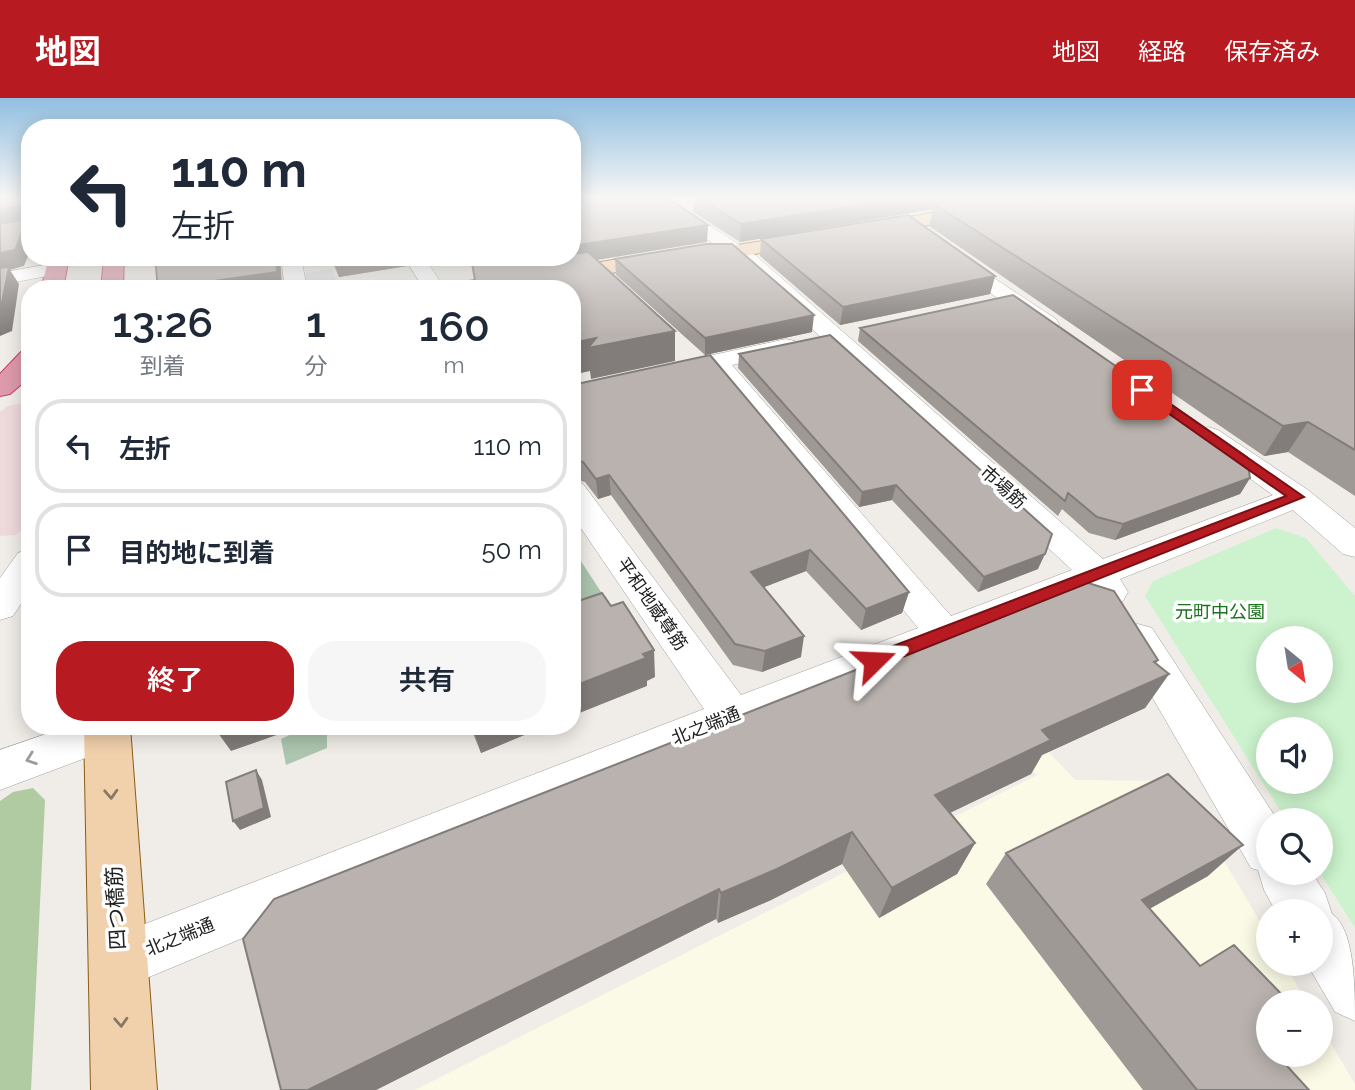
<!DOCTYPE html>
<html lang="ja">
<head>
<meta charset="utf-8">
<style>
  body { margin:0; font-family:Raleway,"Noto Sans JP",sans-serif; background:#f6f6f7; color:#1f2937; height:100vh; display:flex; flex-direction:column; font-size:26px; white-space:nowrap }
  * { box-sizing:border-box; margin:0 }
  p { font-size:23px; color:#747a83 }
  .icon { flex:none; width:38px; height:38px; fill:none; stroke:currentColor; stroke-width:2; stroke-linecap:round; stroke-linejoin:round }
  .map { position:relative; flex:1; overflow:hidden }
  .panel { position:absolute; left:21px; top:182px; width:560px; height:455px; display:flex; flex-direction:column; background:#fff; border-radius:28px; box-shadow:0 4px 18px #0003 }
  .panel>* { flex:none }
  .guide { position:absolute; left:21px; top:21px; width:560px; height:147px; border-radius:28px; box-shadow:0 4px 18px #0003; background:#fff; color:#1f2937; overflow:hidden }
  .needle { width:46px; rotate:150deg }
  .tools { position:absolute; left:1256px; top:528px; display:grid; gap:14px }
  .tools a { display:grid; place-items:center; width:77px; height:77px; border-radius:50%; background:#fff; box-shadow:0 4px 18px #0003; font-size:35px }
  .pin { position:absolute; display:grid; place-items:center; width:60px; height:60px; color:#fff; margin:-30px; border-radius:14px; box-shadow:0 4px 10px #0006 }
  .me { position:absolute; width:77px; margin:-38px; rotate:69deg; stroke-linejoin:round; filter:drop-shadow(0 0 5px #0008) }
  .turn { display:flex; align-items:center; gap:24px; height:147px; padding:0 35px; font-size:32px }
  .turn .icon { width:91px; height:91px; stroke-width:2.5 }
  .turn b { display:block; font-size:49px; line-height:60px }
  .eta { display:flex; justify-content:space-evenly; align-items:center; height:119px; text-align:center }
  .eta b { font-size:42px; font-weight:600; line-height:49px }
  .cta { display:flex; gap:14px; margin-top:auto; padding:14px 35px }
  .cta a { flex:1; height:80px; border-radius:28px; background:#b71a21; color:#fff; font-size:28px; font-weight:600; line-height:80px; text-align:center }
  .cta a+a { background:#f6f6f7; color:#1f2937 }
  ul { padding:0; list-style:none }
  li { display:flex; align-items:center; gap:21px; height:94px; margin:0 14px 10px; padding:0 21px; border:4px solid #e0e1e3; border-radius:28px }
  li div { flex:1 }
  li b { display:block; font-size:26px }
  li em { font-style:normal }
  header { display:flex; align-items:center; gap:42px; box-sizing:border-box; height:98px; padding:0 35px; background:#b71a21; color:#fff }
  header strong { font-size:33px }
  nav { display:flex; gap:38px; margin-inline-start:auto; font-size:24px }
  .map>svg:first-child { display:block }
</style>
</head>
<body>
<header>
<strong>地図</strong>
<nav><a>地図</a><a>経路</a><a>保存済み</a></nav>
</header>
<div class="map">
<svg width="1355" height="992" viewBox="0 0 1355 992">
  <rect width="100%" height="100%" fill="#f0ede8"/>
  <path fill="#eedada" d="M30 304V414L24 431 15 437 0 438V314L8 308Z"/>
  <path fill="#fbfae6" d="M1025 629 1075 682 1177 683 1269 839V866H1285L1307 905H1269V957H1321V929L1355 986V992H415L1037 677 1002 639Z"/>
  <path fill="#b0caa2" d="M33 690 45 702 31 992H0V703L13 694Z"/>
  <path fill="#acc6af" d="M577 457 605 500 572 510V458Z
    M309 628H345L327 635V650L286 667 281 641Z"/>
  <path fill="#ccf3cd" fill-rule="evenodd" d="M1276 430 1306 440 1355 498V830L1320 775 1321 723H1287L1145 498 1153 483ZM1269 541H1321V593H1269ZM1269 632H1321V684H1269Z"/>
  <path fill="#e1e1e1" d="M332 171 339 191H302L299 176Z"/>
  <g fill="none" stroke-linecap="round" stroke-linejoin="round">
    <g stroke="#9e9e9e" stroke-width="1">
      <path id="minor" d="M647 99H666L755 157 1103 461 1273 397 1198 344 1194 338 1198 332 1208 329 1218 332 1308 392 1355 430V459L1343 456 1293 412 1120 481 1128 494 1123 503 1110 507 1097 503 1091 493 747 630 118 892 98 884 90 864 98 844 704 611 572 417V384L583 386 741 597 918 530 710 273 572 304V288L786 241 795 243 798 248 795 253 732 267 951 518 1072 472 741 165Z
        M953 153 1056 221 1059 226 1056 231H1040L946 163 943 159Z
        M112 159H164L154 165 106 169 103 165Z
        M281 159H301L307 191H285Z
        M404 159H424L445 191H424Z
        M56 165 66 171 63 175 0 187V175Z
        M30 451V492L13 518 0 522V480L18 455Z
        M1138 526 1152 530 1278 723H1269V775H1312L1325 795 1332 816C1355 831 1355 891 1355 923L1335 914 1307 866H1321V814H1276L1264 792 1258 772 1251 770 1118 540 1124 530Z
        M69 628H128L130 633 123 646 0 692V652Z"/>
    </g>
    <g stroke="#8a5d13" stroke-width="2">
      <path id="major" d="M1024 99H1063L1055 104 868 138 859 132 868 126Z
        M812 135 822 141 819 145 737 159H705L518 191H466L477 184 705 147H737Z
        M84 628H130L157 992H91Z"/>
    </g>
    <g stroke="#c53e73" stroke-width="2">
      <path id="highway" d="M49 159H69L63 191H41Z
        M104 159H124L123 191H101Z
        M30 251V279L10 296 0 298V276L21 254Z"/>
    </g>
    <use href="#minor" fill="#fff" fill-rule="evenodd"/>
    <use href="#major" fill="#f1d0ac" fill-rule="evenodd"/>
    <use href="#highway" fill="#dd9aaa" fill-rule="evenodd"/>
  </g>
  <path fill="#9f9996" d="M693 99H1025L1037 103 1062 99H1355V398L1288 354 1264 358 929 128 933 111 740 144 693 114Z
    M761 141 995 178 990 196 840 227 760 158Z
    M330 159H405L407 168 339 179Z
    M615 161 812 234 705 257 616 177Z
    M860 230 1250 380 1240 396 1115 442 1089 435 1062 411 1058 418 858 243Z
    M739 256 1038 471 978 494 892 402 859 409 738 270Z
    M572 287 909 494 902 515 861 532 806 473 764 489 801 559 762 574 733 567 611 397 598 401 585 384 572 381Z
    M1158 562 1156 565 1169 576 1145 610 1042 657 1031 676 950 715 975 745 957 776 879 820 842 766 771 802 718 825 716 821 376 992H281Z
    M470 628H546L481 655Z
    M1006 755 1208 778 1149 811 1200 868 1269 905V957L1309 992H1143L986 786Z"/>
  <path fill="#827d7a" d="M911 99H976L934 106 933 111 740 144 741 126Z
    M21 108 30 114V153L24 168 10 172 19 186 12 233 0 238V112Z
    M708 127 707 144 475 182 472 163 498 159H572V148Z
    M276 159H280L282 188 263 191H158Z
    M341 159H405L407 168 339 179 333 161Z
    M430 159H465L431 165Z
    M995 178 990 196 840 227 843 209Z
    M814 217 812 234 705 257V240Z
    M675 233V263L591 281 590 273 572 277V245L596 240Z
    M1308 324 1288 354 1264 358 1283 328Z
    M609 377 611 397 598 401 596 381Z
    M1250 380 1240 396 1115 442 1123 426Z
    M896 387 892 402 859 409 862 394Z
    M578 433 580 454 572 456V434Z
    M810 452 806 473 749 495 751 474Z
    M1045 456 1038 471 978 494 984 479Z
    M909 494 902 515 861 532 866 511Z
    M804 538 801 559 762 574 765 553Z
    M654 552 655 579 647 583V588L572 618V589Z
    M1158 562 1140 589 1169 576 1145 610 1042 657 1031 676 920 729 935 697Z
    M213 628H302L231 653Z
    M472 628H546L481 655Z
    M256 672 262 682 271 719 240 732 233 723Z
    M852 734 842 766 771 802 718 825 721 795Z
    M975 745 957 776 879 820 892 790Z
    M1243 747 1208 778 1112 832 1142 802Z
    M719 791 716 821 376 992H308Z"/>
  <path fill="#b9b2ae" stroke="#827d7a" stroke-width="2" d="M0 99H30V114L15 152 0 155V126L24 121 21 108 0 112Z
    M572 99H666L708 127 572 148Z
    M697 99H911L741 126Z
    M975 99H1025L1037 103 1062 99H1352L1355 100V352L1308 324 1283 328 934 106Z
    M908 117 995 178 843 209 761 141Z
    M706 146H732L814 217 705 240 615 161Z
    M588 154 675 233 588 250 596 240 572 245V191H418L475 182 472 165H514L553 159H572V156Z
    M155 159H276L277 174 158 191Z
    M471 159H498L472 163Z
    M9 169 0 215V170Z
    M1013 197 1247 359 1250 380 1123 426 1097 419 1068 395 1065 403 860 230Z
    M830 237 1052 436 1045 456 984 479 896 387 862 394 739 256Z
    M710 257 909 494 866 511 810 452 751 474 804 538 765 553 735 546 609 377 596 381 583 364 572 362V287Z
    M572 424 578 433 572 434Z
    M1082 483 1114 493 1158 562 1154 564 1169 576 1042 632 1051 642 935 697 975 745 892 790 852 734 777 771 721 795 719 791 308 992H281L243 841 274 801Z
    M602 495 611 508 623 504 654 552 643 556 646 560 572 589V505Z
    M256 672 264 710 233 723 226 684Z
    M1168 676 1243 747 1142 802 1200 868 1234 847 1290 905H1269V957H1277L1309 992H1197L1006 755Z"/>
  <defs><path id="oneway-chevron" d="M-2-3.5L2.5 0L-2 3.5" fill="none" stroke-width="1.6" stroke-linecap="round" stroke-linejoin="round" transform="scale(1.75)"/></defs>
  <use stroke="#9b9b9b" href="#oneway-chevron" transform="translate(31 661) rotate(160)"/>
  <g stroke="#897866">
    <use href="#oneway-chevron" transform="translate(111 696) rotate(87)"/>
    <use href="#oneway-chevron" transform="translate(121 924) rotate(87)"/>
  </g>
  <linearGradient id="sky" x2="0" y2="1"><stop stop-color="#91bfe1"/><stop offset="0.42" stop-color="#f8f7f5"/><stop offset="1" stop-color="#f8f7f5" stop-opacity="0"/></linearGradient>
  <rect width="1355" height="238" fill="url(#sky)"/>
  <path fill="#b71a21" stroke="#771115" stroke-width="2" d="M1138 289H1146L1304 399 880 568H867L865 563 867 558 1286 398 1138 294Z"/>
  <g text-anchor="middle" stroke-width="7" stroke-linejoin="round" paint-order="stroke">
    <g font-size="18" fill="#212121" stroke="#fff">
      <text transform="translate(1003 389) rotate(42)" y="6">市場筋</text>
      <text transform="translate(652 506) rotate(55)" y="6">平和地蔵尊筋</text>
      <text transform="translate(706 628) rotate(-22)" y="6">北之端通</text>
      <text transform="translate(180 839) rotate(-22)" y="6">北之端通</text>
    </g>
    <g font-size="18" fill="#1a731d" stroke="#fff">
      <text x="1220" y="520">元町中公園</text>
    </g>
    <g font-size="21" fill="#212121" stroke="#fff">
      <text transform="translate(116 810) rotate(-93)" y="7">四つ橋筋</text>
    </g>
  </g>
</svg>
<div class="tools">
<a><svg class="needle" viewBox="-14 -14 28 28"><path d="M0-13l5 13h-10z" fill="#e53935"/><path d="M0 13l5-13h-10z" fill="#747a83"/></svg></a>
<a><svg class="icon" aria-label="sound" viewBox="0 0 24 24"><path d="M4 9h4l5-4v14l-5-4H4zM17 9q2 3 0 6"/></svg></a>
<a><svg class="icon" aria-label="search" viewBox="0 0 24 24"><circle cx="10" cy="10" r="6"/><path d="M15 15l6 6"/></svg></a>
<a>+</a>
<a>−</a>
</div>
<div class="pin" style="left:1142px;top:292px;background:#d93025"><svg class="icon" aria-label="arrive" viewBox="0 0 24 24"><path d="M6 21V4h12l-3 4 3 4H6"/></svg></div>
<svg class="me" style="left:874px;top:563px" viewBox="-20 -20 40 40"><path d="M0-17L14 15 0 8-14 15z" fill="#b71a21" stroke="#fff" stroke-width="4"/></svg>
<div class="guide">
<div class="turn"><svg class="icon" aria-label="left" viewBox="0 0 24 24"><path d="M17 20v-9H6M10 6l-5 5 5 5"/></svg><div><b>110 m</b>左折</div></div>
</div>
<section class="panel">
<div class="eta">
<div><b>13:26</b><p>到着</p></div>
<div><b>1</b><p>分</p></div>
<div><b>160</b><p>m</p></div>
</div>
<ul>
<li><svg class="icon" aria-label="left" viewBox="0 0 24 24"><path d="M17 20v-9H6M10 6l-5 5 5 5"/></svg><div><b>左折</b></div><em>110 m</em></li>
<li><svg class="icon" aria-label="arrive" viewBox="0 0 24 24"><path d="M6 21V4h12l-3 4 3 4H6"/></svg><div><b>目的地に到着</b></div><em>50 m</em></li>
</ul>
<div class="cta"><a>終了</a><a>共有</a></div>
</section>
</div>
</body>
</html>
